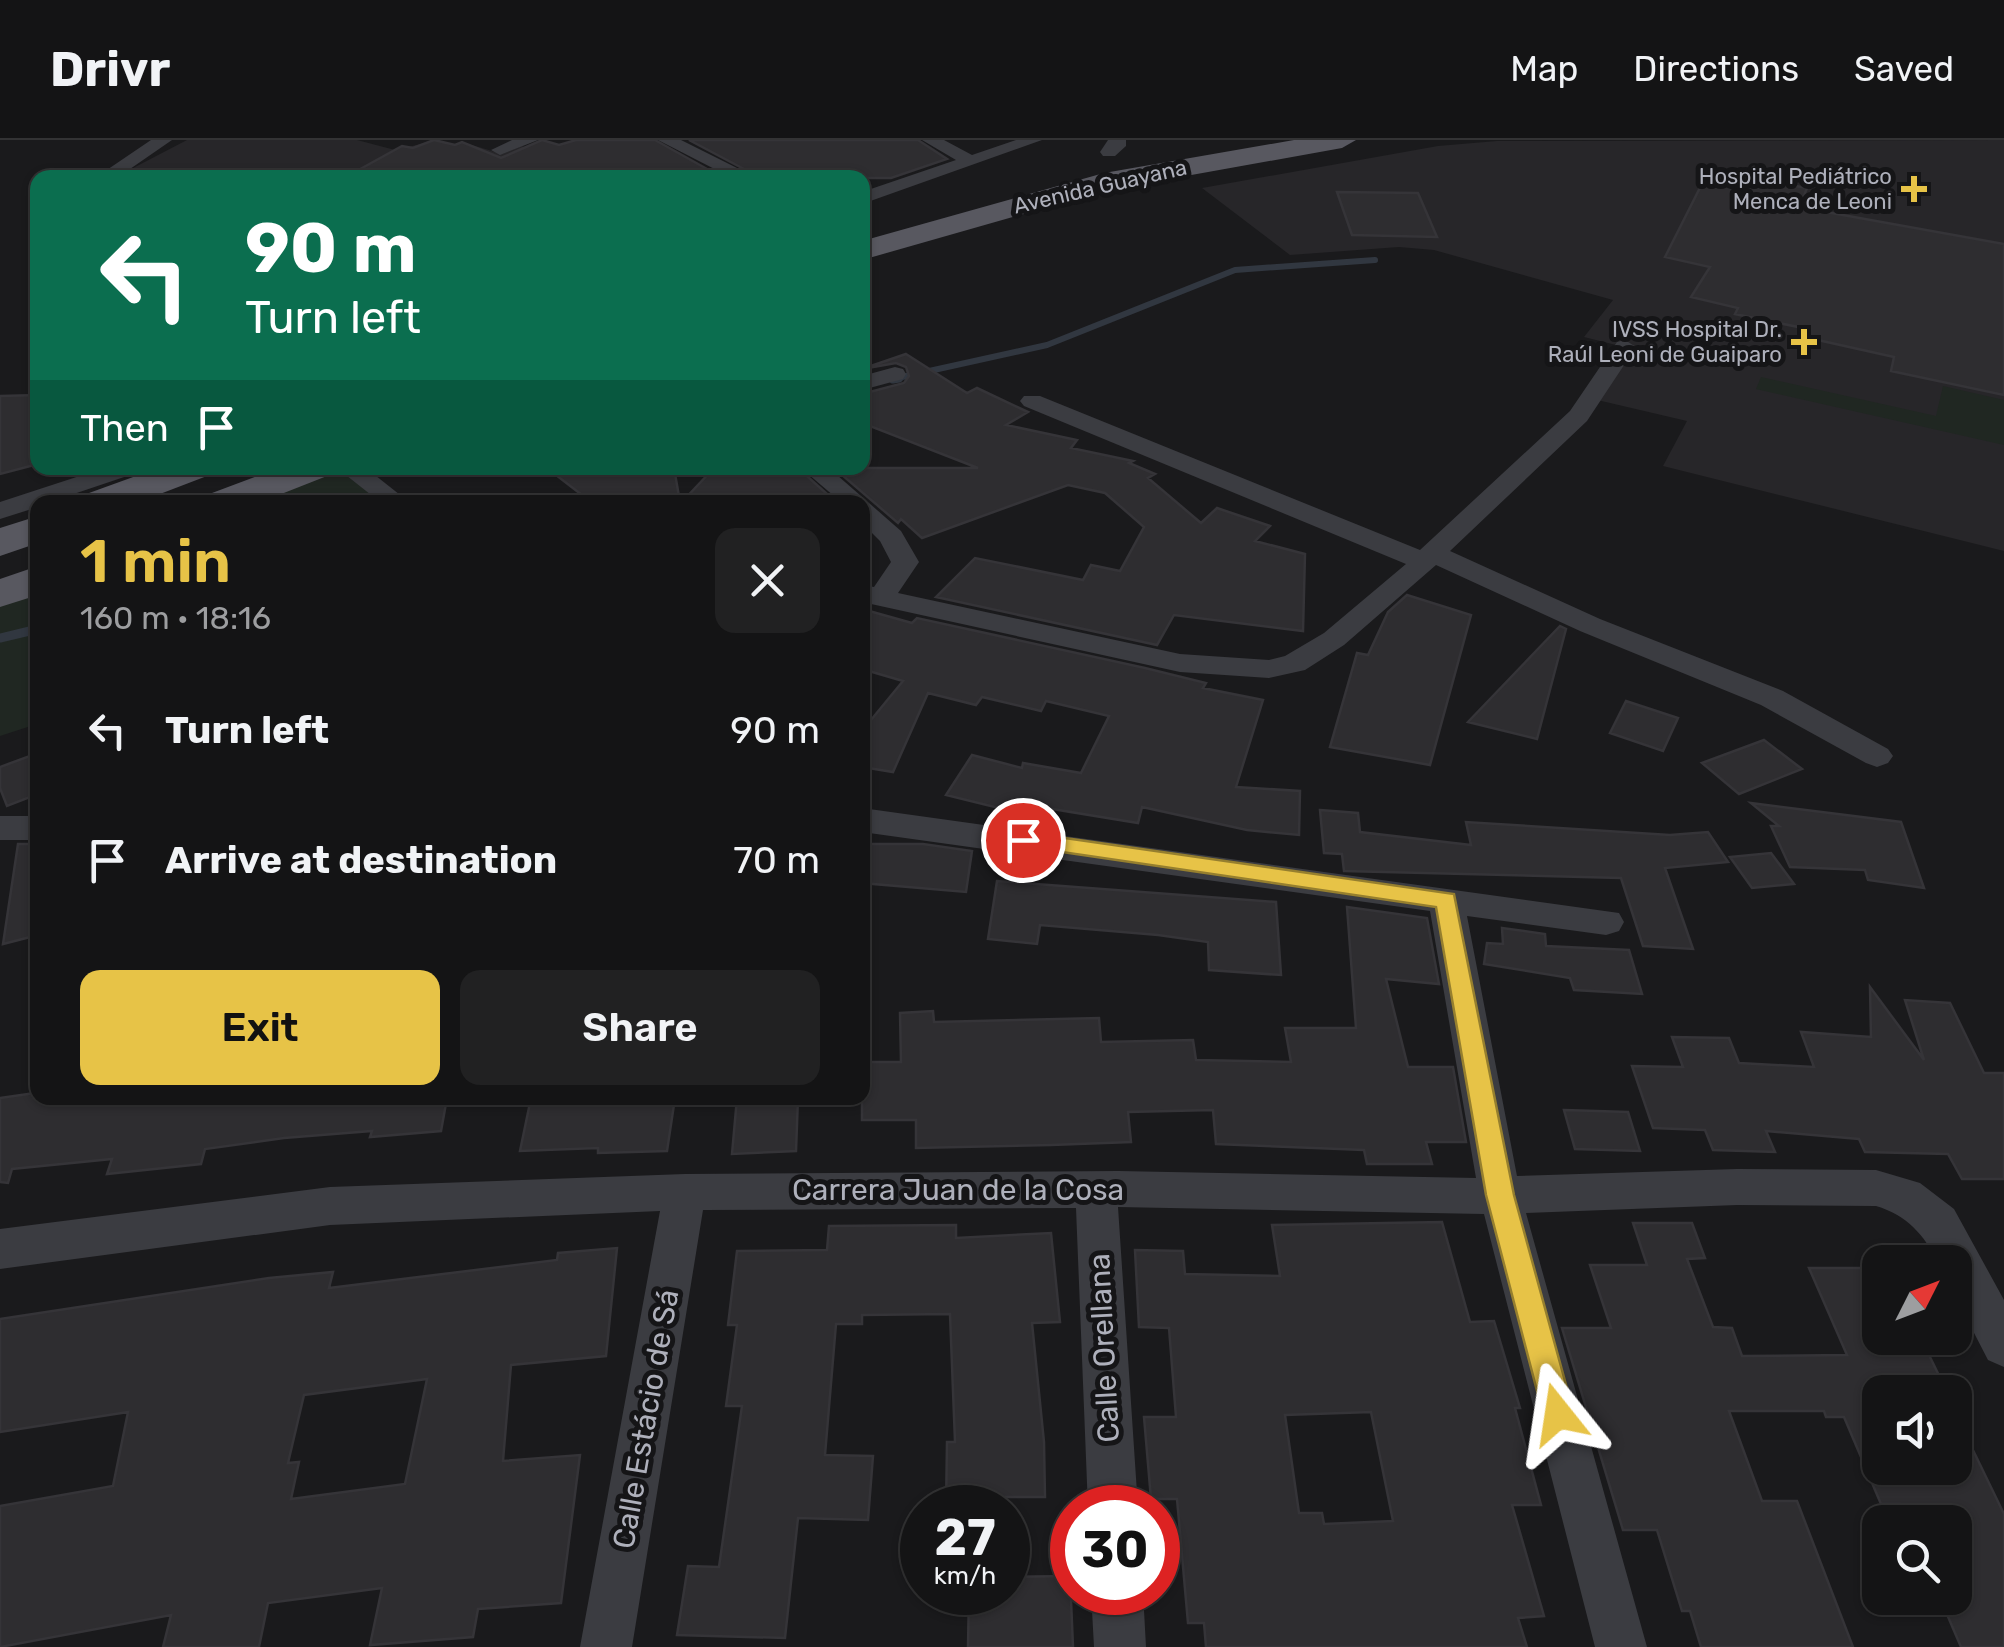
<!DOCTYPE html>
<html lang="en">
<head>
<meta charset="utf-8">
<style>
  body { margin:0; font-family:Rubik,sans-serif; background:#212122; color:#f1f3f6; height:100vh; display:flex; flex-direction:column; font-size:38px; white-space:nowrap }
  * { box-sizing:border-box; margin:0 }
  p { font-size:32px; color:#9d9ea0 }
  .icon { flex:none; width:55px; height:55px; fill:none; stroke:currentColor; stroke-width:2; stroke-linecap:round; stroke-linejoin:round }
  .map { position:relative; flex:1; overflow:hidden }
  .sheet { position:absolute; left:30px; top:355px; width:840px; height:610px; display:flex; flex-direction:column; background:#141415; border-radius:20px; box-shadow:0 2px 8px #0004,0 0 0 2px #333334 }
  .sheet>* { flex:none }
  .top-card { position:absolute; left:30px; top:30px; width:840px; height:305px; border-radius:20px; box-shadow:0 2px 8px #0004,0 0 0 2px #333334; background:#0b6e4f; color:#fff; overflow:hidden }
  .needle { width:65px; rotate:48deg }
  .fabs { position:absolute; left:1862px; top:1105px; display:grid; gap:20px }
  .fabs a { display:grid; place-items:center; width:110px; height:110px; border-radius:20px; background:#141415; box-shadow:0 2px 8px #0004,0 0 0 2px #333334; font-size:50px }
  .speed { position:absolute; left:900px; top:1345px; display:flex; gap:20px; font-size:50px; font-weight:700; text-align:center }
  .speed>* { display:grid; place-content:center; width:130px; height:130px; border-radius:50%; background:#141415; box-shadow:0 2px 8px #0004,0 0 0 2px #333334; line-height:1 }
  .speed small { font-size:25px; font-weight:400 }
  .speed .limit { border:15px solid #d22; background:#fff; color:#111 }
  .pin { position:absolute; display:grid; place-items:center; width:85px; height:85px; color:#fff; margin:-42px; border:5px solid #fff; border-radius:50%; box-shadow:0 2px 10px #0007 }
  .me { position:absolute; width:110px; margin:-55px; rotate:345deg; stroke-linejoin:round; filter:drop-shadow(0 0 8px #0008) }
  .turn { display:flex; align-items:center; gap:35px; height:210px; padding:0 50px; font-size:45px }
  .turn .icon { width:130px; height:130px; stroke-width:2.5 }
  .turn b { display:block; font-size:70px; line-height:85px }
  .then { display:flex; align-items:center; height:95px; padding:0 50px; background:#0003; gap:20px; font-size:38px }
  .round { display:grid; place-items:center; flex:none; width:105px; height:105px; border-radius:20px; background:#212122 }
  .head { display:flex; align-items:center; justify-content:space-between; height:170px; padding:0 50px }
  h1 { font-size:60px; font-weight:600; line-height:75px; color:#e7c347 }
  .cta { display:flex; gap:20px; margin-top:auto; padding:20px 50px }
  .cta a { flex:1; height:115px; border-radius:20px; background:#e7c347; color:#111; font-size:40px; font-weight:600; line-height:115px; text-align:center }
  .cta a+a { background:#212122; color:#f1f3f6 }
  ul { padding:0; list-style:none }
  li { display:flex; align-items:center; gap:30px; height:130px; padding:0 50px }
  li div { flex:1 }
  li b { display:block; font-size:38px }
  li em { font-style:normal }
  header { display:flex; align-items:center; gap:60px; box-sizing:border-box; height:140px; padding:0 50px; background:#141415; border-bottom:2px solid #333334 }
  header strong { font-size:48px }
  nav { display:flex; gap:55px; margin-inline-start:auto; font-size:35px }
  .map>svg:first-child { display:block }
</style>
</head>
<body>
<header>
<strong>Drivr</strong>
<nav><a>Map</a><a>Directions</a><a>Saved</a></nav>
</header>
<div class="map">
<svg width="2004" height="1507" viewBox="0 0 2004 1507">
  <rect width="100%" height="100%" fill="#1a1a1c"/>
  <path fill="#272629" d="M187 0H357L395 10 438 0 455 5 462 2 502 14 522 6 586 38H114Z
    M2004 0V411L1663 326 1687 281 1593 259 1624 207 1584 197 1613 160 1434 110 1399 107 1290 115 1202 48 1438 6 1497 1Z"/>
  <path fill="#202722" d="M1761 237 1936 276 1943 246 2004 260V305L1756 249Z
    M313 328H350L396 362H226Z
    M37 439V584L0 596V454Z"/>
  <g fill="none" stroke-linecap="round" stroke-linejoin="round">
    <path stroke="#313740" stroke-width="6" d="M893 239 1047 205 1235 130 1375 120"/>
    <path stroke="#313740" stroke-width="9" d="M893 239 899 238
      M0 498 38 489"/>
  </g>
  <path fill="#2e2d30" stroke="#353438" stroke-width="2.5" fill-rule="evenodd" d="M434 0 455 5 462 2 501 18 542 0 559 5 576 0H655L723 38H344L402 6 413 8Z
    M689 0H918L947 19 891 38H761Z
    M1709 30 1807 48 1803 58 1819 60 1815 70 2004 104V255L1891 231 1894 217 1800 196 1803 188 1735 174 1738 168 1691 157 1710 127 1665 117Z
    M1337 52 1418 53 1437 97 1352 95Z
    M906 214 967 253 977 248 1028 272 1006 285 1077 300 1071 308 1133 321 1129 323 1155 334 1148 338 1201 383 1217 368 1270 386 1255 401 1305 414 1303 491 1174 475 1157 505 936 457 975 418 1083 440 1091 425 1120 431 1144 387 1105 353 1068 345 922 398 901 379 898 383 834 328H978L862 283V254L904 243 909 236 906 227 896 223 862 229Z
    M38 255V324L0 334V256Z
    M547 328H674L680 362H591Z
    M714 328H798L836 362H682Z
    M1407 455 1471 475 1430 625 1330 607 1357 513 1368 515 1388 472Z
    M862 469 912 483 917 478 1145 528 1206 543 1203 548 1263 560 1236 647 1300 651 1299 695 1247 690 1142 667 1138 683 1046 668 1043 679 946 655 972 615 1022 628 1023 623 1081 633 1109 576 1046 561 1041 571 982 557 976 565 928 553 893 632 862 627V591L903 541 862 529Z
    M1560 486 1566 489 1537 599 1468 582Z
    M1626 561 1678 578 1663 611 1610 593Z
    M1764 600 1802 629 1739 654 1702 623Z
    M38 613V654L7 666 0 648V627Z
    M1751 663 1901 682 1924 748 1868 740 1865 730 1790 727 1771 686H1779Z
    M1320 670 1358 673 1360 692 1471 705 1466 682 1670 695 1708 692 1728 722 1665 728 1693 809 1643 806 1621 738 1344 731 1342 714 1324 713Z
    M18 704H38V795L3 804Z
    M862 704H923L972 711 966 752 862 743Z
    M1771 713 1794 744 1752 748 1730 717Z
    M997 741 1276 762 1281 835 1209 830 1208 802 1158 795 1040 785 1037 804 988 799Z
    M1347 767 1427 778 1439 844 1386 839 1408 927H1453L1466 1002H1426L1432 1024H1367L1364 1010 1216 1004 1213 970 1128 972 1131 1002 1051 1005 916 1008V980H862V922H901L900 873 933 871 934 882 1099 878 1101 902 1193 900 1196 920 1291 922 1285 888H1356Z
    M1502 788 1545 794 1546 806 1629 810 1642 854 1574 850 1570 838 1484 824 1487 803 1503 804Z
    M1870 847 1924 920 1905 860 1950 863 1984 933H2004V1039H1962L1948 1014 1865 1012 1859 999 1766 991 1775 1012 1713 1010 1705 990 1653 988 1632 926 1683 927 1672 897 1729 898 1739 923 1814 927 1801 892 1871 897Z
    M35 953 34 958H447L441 991 370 997 372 991 284 998 205 1009 201 1024 107 1034 112 1019 12 1029 8 1043 0 1042V958Z
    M531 958H675L667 1011 598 1013V1008L520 1011Z
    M737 958H798L796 1011 732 1014Z
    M1564 970 1628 972 1640 1011 1575 1009Z
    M1442 1082 1470 1182 1494 1181 1520 1268H1515L1541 1365H1512L1544 1476 1518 1478 1527 1507H1206L1204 1483H1188L1177 1359H1151L1144 1277H1176L1169 1188 1139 1187 1135 1110 1183 1111 1185 1134 1280 1136 1272 1085ZM1371 1272 1393 1381 1324 1384 1322 1373H1299L1285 1275Z
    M1633 1083H1692L1705 1118 1687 1119 1713 1187 1732 1188 1742 1216 1847 1215 1809 1128H1880V1215H1929L1947 1252H1880V1328H1955V1273L2004 1374V1507H1961L1940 1458H1955V1382H1908L1900 1364H1881L1844 1277H1826L1824 1271H1729L1762 1361H1797L1853 1507H1701L1690 1471H1682L1657 1390H1623L1562 1188H1611L1590 1125H1647Z
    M956 1085V1098L1051 1093 1060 1182 1032 1183 1044 1302 1045 1357H993V1368H946L947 1302H955L950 1174 862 1175V1184H836L825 1315 873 1316 868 1380 798 1378 785 1498 677 1495 688 1426 719 1427 742 1266H726L737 1185H728L737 1111 827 1110 829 1086Z
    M617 1108 606 1216 511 1225 503 1321 580 1315 561 1463 478 1469 473 1497 370 1505 382 1448 268 1463 259 1507H163L171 1475 0 1507V1366L113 1346 128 1272 0 1292V1179L269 1138 333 1132 329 1148 557 1120 558 1113ZM427 1239 405 1344 291 1359 299 1322 288 1323 304 1255Z
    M1070 1436 1073 1507H968L969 1452H1008V1437Z"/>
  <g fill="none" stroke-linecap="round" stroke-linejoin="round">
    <path fill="#3b3c41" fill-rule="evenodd" d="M151 0H172L117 38H95Z
      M512 0H538L500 15 491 10Z
      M658 0H681L757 38H732Z
      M922 0H944L972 15 1016 0H1042L862 64V52L956 20Z
      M1108 0H1126V6L1115 16H1103L1100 12Z
      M1625 200 1636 207 1587 281 1450 411 1600 479 1783 551 1888 609 1893 616 1888 623 1877 627 1866 623 1761 565 1580 491 1436 425 1344 505 1305 530 1269 538 1180 532 862 462V445L874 447 891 422 880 401 862 383V362H841L801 328H829L901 391 919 422 898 453 1180 514 1269 520 1285 516 1324 493 1406 424 1024 266 1020 261 1024 256H1040L1420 410 1570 271 1617 202Z
      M895 227 903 229 906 234 903 239 862 250V236Z
      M104 328H140L136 333 50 362H38V367L0 379V362Z
      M337 328H366L409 362H380Z
      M862 668 1619 773 1624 782 1619 791 1606 795 1467 776 1517 1036 1737 1029 1876 1030 1920 1043 1954 1069 2004 1160V1227L1988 1220 1955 1156V1122H1938C1924 1095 1907 1075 1876 1066L1737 1065 1526 1073 1647 1507H1595L1484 1074 1118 1067 1138 1368H1088L1076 1068 703 1070 632 1507H580L660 1071 330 1085 0 1129V1089L330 1047 685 1034 1118 1031 1476 1038 1430 771 862 692Z
      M0 676H38V700H0Z
      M1091 1452H1143L1146 1507H1094Z"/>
    <path fill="#585860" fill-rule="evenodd" d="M1294 0H1356L1342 8 1108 50 862 120V101L1104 33Z
      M158 328H213L207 336 139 362H83L89 353Z
      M279 328H333L327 336 261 362H206L212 353Z
      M38 376V403L0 416V388Z
      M38 426V455L0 467V439Z"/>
  </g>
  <path fill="#e7c347" stroke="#967f2e" stroke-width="2.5" d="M1023 692 1454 754 1514 1055 1574 1274 1569 1285 1558 1289 1547 1285 1543 1274 1486 1055 1436 767 1015 705 1012 700 1015 694Z"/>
  <g fill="#e7c347" stroke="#151517" stroke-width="4">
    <path d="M1909 34h10v10h10v10h-10v10h-10v-10h-10v-10h10z"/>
    <path d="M1799 187h10v10h10v10h-10v10h-10v-10h-10v-10h10z"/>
  </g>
  <g text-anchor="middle" stroke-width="10" stroke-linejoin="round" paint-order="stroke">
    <g font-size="22" fill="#aeb0bb" stroke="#151517" text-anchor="end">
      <text x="1892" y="44">Hospital Pediátrico<tspan x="1892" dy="25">Menca de Leoni</tspan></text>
      <text x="1782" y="197">IVSS Hospital Dr.<tspan x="1782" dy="25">Raúl Leoni de Guaiparo</tspan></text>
    </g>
    <g font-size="22" fill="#aeb0bb" stroke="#151517">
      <text transform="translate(1100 46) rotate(-13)" y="8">Avenida Guayana</text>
    </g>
    <g font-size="30" fill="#aeb0bb" stroke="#151517">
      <text x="958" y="1060">Carrera Juan de la Cosa</text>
      <text transform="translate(1104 1208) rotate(-93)" y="10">Calle Orellana</text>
      <text transform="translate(646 1279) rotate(-80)" y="10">Calle Estácio de Sá</text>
    </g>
  </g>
</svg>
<div class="fabs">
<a><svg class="needle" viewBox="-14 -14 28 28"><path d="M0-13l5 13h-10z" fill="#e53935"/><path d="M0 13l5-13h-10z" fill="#9d9ea0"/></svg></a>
<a><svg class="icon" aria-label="sound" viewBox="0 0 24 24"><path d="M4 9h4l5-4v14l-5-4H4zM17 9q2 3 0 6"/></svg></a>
<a><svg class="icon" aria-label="search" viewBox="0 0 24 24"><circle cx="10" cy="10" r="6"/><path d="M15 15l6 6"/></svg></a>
</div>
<div class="speed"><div>27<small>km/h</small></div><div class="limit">30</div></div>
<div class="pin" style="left:1023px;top:700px;background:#d93025"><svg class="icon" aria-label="arrive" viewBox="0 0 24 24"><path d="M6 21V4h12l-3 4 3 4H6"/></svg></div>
<svg class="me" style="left:1558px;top:1274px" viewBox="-20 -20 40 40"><path d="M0-17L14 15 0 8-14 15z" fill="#e7c347" stroke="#fff" stroke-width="4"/></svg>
<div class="top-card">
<div class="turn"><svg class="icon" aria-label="left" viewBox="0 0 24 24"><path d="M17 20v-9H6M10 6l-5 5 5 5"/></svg><div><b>90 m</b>Turn left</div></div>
<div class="then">Then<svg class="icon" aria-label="arrive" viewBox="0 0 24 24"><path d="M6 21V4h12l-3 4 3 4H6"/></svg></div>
</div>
<section class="sheet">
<div class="head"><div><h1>1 min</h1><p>160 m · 18:16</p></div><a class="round"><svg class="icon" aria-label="close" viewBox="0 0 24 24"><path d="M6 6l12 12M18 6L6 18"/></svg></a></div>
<ul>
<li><svg class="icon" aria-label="left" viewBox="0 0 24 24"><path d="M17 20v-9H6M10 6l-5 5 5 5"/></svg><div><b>Turn left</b></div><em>90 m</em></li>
<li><svg class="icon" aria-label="arrive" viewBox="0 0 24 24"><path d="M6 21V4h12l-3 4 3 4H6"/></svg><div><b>Arrive at destination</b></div><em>70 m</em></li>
</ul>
<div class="cta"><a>Exit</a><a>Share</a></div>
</section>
</div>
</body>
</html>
